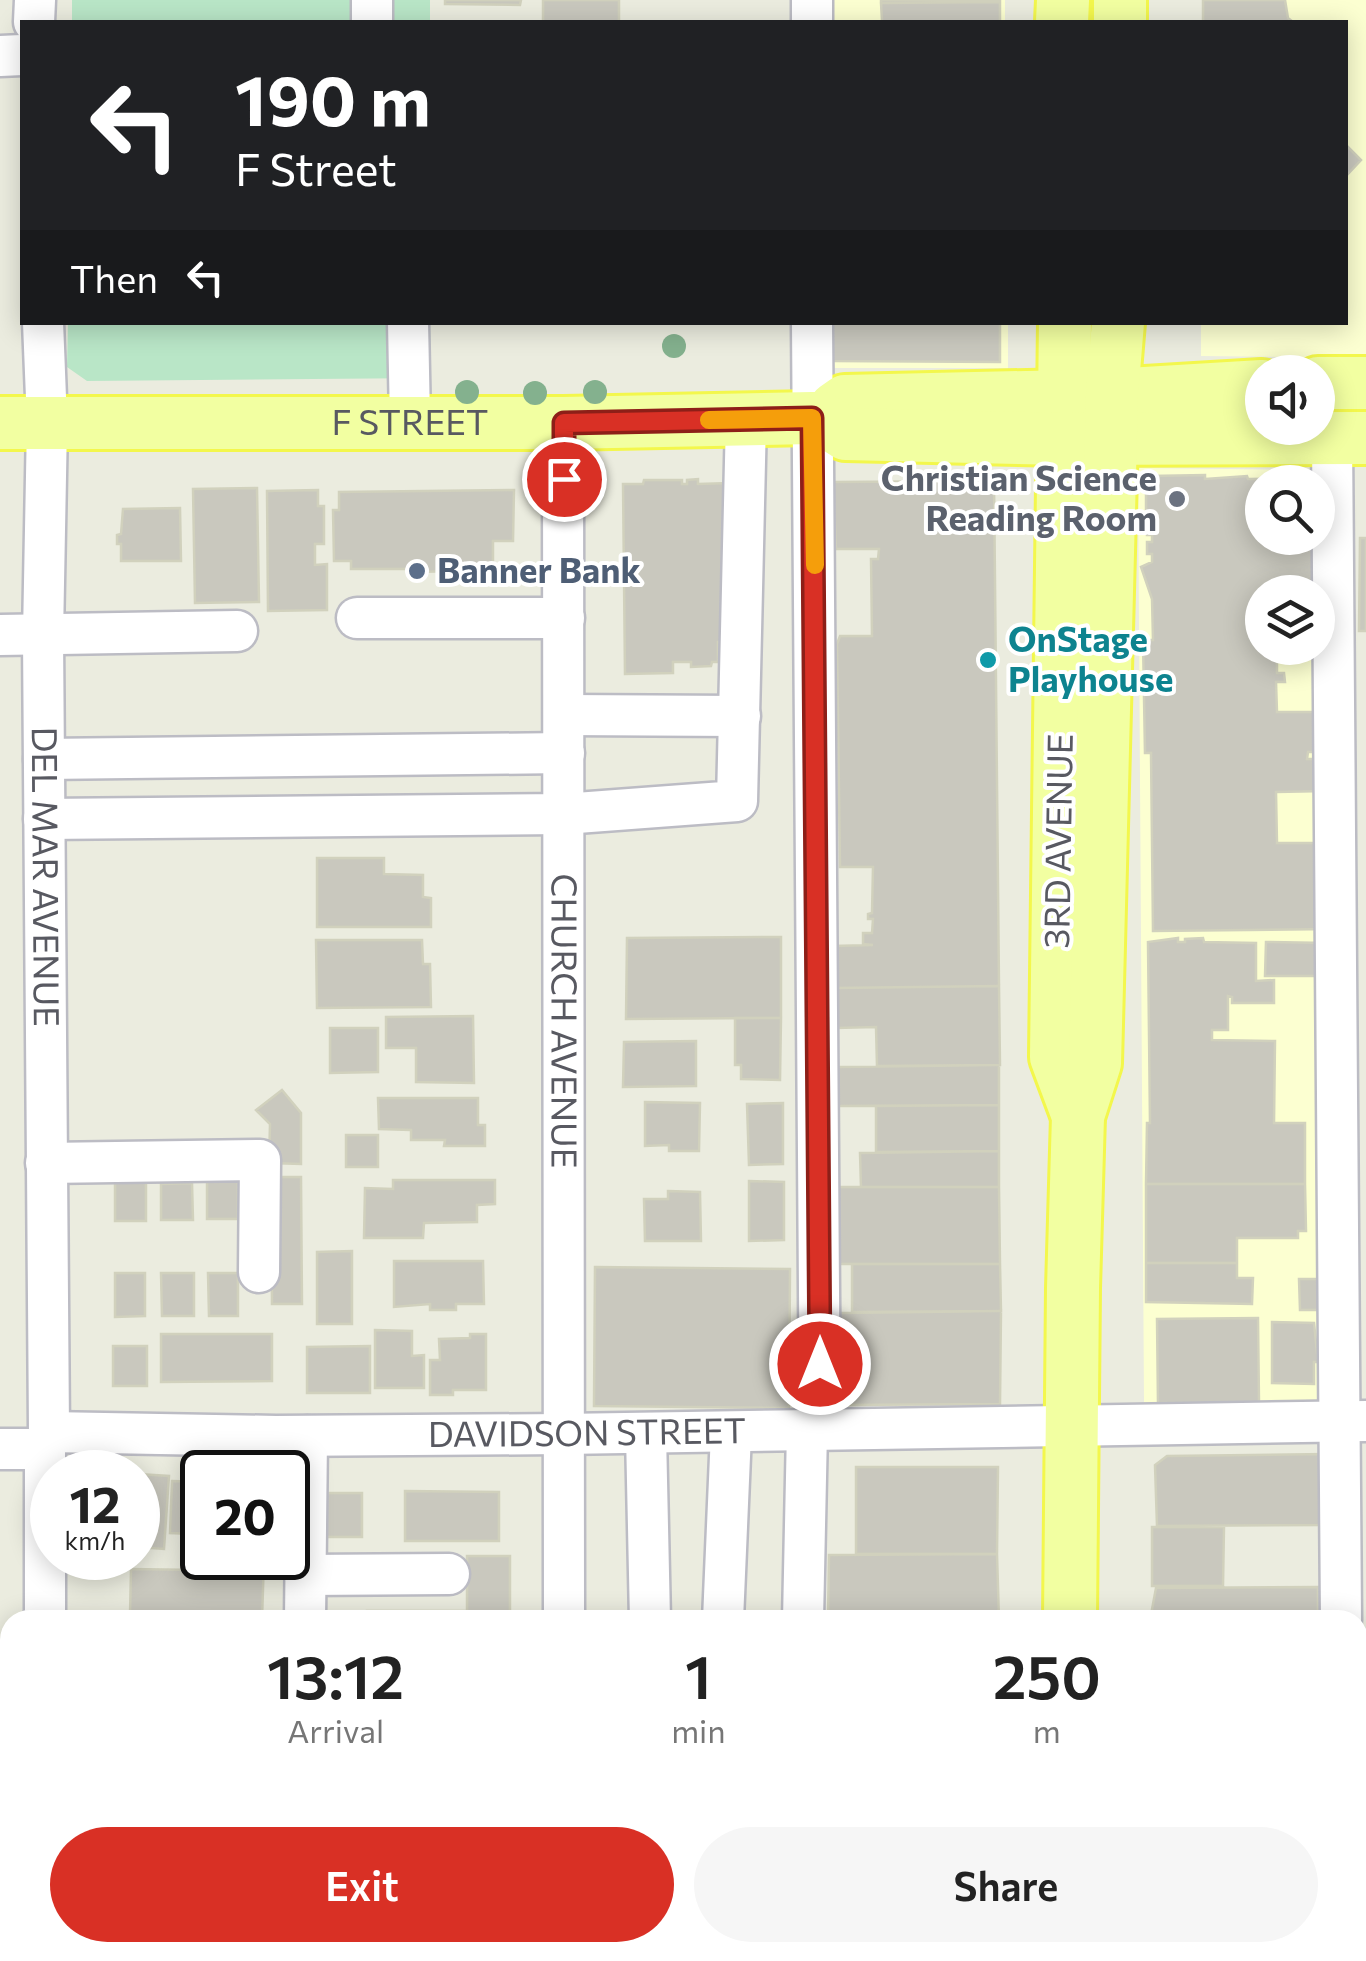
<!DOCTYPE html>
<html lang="en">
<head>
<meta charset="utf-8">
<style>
  body { margin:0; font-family:Commissioner,sans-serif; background:#f6f6f6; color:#222; height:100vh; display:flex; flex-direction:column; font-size:38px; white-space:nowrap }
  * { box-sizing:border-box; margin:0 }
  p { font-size:32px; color:#767676 }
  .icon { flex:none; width:55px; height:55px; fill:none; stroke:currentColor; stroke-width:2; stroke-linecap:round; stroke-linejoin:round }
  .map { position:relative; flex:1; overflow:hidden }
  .panel { position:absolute; left:0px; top:1610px; width:1368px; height:352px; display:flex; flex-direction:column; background:#fff; border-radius:30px 30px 0 0; box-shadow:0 5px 25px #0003 }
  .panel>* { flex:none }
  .banner { position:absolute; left:20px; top:20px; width:1328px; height:305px; border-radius:0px; box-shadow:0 5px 25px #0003; background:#202124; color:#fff; overflow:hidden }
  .tools { position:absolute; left:1245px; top:355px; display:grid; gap:20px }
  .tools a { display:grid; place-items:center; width:90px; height:90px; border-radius:50%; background:#fff; box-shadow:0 5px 25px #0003; font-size:50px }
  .speed { position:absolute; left:30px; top:1450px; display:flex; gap:20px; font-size:50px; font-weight:700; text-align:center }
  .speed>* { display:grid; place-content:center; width:130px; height:130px; border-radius:50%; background:#fff; box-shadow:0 5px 25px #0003; line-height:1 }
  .speed small { font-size:25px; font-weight:400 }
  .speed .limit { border:5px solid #111; border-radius:15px; background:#fff; color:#111 }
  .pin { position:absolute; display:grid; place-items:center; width:85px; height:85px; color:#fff; margin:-42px; border:5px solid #fff; border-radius:50%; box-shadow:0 2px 10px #0007 }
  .me { position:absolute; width:110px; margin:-55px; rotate:0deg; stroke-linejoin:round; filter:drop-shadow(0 0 8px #0008) }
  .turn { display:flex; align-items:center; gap:35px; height:210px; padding:0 50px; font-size:45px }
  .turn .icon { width:130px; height:130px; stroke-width:2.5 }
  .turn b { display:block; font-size:70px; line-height:85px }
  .then { display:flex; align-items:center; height:95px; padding:0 50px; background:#0003; gap:20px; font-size:38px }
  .eta { display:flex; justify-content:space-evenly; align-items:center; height:170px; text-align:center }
  .eta b { font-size:60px; font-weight:600; line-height:70px }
  .action { display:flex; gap:20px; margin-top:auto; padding:20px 50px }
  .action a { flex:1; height:115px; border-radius:60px; background:#d93025; color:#fff; font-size:40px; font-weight:600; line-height:115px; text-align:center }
  .action a+a { background:#f6f6f6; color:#222 }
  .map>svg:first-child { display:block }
</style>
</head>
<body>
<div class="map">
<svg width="1366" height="1961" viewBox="0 0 1366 1961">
  <rect width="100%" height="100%" fill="#ebecdf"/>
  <path fill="#fcffd1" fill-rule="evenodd" d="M822 0H1005V22H822Z
    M1203 0H1366V358L1201 356V323L1345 322V22H1202Z
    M821 323H1008V368H821Z
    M1138 468 1327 470V1403L1144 1404ZM1262 482H1318V538H1262ZM1262 592H1318V648H1262Z"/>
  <path fill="#b9e6c7" d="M72 0H430V22H72Z
    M68 323H430L431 378 87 381 67 367Z"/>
  <path fill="#c9c8be" stroke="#d1d1bd" stroke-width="2.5" d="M445 0H521L520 5 445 4Z
    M543 0H619V22H543Z
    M881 0H1000V2L881 3Z
    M1203 0H1285L1288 18 1293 22H1203Z
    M1000 2V22H860L882 21 881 3Z
    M1345 144 1361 160 1345 177Z
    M833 322H1000V362L833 361Z
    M1205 475V479L1247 476 1248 479 1316 478V482H1262V538H1318L1314 592H1262V648H1277V673H1284L1285 682H1276L1277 712H1330L1332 752H1308L1307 759H1325V791L1276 792 1277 843H1331L1332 929 1153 931 1151 753H1145L1143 640H1153L1152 599 1141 567 1152 562V554H1147V542H1152V535H1147V523H1152V520H1146V484L1150 476Z
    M698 479V484L730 483 732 641 718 642V662H712L711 666 691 667V662H673V673L625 674 623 484H643L644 480H682V484H687V480Z
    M994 481 999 986 835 988 834 946 873 945 863 944V933H872L873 919H868V914L872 913 873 867H840L837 644 840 636H872L871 559H878L879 549H836L833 482Z
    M257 488 259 602 195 603 193 489Z
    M318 490V506H324V544H315V565L327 564V610L268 611 267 491Z
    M514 490 513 541H493V566H459V571L413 572V569H351V561H334L333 510H339V492Z
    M180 508 181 561H121V544H117V535L121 534 123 509Z
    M1360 538H1366V631H1359Z
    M317 858H384V874L423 875V897L431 898V927H317Z
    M781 937V1018L626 1019 627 938Z
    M1178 938V942H1185V939L1203 938 1204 942 1256 943V981L1274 980V1003H1232V997L1228 996V1030H1212V1040L1275 1041 1274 1123H1305V1184H1146L1147 1123H1150L1148 942Z
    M316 940H422L423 964H430L431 1007 317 1008Z
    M1266 942 1326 943V976H1265Z
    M999 986 1000 1065 877 1066 876 1027 836 1028 835 988Z
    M473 1016 474 1083 416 1082V1048H386V1017Z
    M735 1018H781L780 1080 741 1079V1065H735Z
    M330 1028H378V1072L330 1073Z
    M696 1041V1086L623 1087 624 1042Z
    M999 1065V1105L838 1106V1067Z
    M282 1090 301 1113V1164L269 1163 270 1124 256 1110Z
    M378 1098H478V1125H485V1146H444L445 1140H411V1130L379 1129Z
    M645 1102 700 1103 699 1151H669V1145L645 1146Z
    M783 1103V1164L749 1165 747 1104Z
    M999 1105V1151L876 1152V1106Z
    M346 1135H378V1167H346Z
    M999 1151V1187H861L860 1153Z
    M271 1177H301L302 1304H272Z
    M207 1179H238V1219H207Z
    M393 1180H495V1204L477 1205V1222L424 1223 423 1238H364L365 1188 393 1189Z
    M749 1181 784 1182V1240L749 1241Z
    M146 1182V1221H115V1183Z
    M192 1183 193 1220H161V1184Z
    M1146 1184H1305L1306 1231H1298V1238H1237V1263H1146Z
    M838 1187H999L1000 1264H838Z
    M668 1191 700 1192 701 1241H645L644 1199H668Z
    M352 1251V1324H317V1252Z
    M394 1261H483L484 1304H456V1310H430V1304L394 1307Z
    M1146 1263H1237V1278H1253L1252 1304 1146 1302Z
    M852 1264H1000L1001 1311 852 1312Z
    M595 1267 790 1269 789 1408 594 1406Z
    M115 1273H145V1316L115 1317Z
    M161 1273H194V1316H162Z
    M208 1273H238V1316H209Z
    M1299 1279H1330L1331 1310H1300Z
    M1001 1311 1000 1404 839 1405V1313Z
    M1258 1318 1259 1403H1158L1157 1319Z
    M1272 1322 1314 1323 1318 1362H1314V1384L1272 1383Z
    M375 1330 412 1331V1356L424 1355V1388H375Z
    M161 1334H272V1381L161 1382Z
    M470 1334H486V1390H453V1395H430V1360H440L439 1339 470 1338Z
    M113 1346H147V1386H113Z
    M370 1346V1393H307V1347Z
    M1326 1454V1525L1157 1526 1155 1465 1167 1456Z
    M856 1467H998L997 1554H856Z
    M138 1474 169 1476 164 1549 138 1547Z
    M172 1481 202 1482V1547L192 1546V1534L170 1533Z
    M405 1491 499 1492V1541H405Z
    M323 1493H362V1537H323Z
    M1152 1527H1224L1223 1586H1152Z
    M997 1554 999 1620H828L829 1555Z
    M467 1556H510V1620H367V1611H467Z
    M198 1557 264 1558 262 1620H182V1617L130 1615 131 1569 198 1570Z
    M1318 1587V1616H1327V1620H1150L1156 1588Z
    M1358 1912H1366V1950H1358Z
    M362 1952H492V1959L362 1960Z
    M910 1952H1000V1955L910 1956Z"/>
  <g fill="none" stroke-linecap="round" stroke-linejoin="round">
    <g stroke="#bcbcc4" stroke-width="45">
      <g id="minor">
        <path d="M372 0V22"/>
        <path d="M812 0V22"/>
        <path d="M34 22 35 0"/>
        <path d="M0 56 22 55"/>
        <path id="s1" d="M43 322 47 423 43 636 49 1432 45 1449V1620"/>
        <path d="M408 322 410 421"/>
        <path d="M812 322 820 1430"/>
        <path id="s2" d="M563 423 564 1620"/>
        <path d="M1332 438 1341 1620"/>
        <path d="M357 618H564"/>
        <path d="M0 635 237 631"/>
        <path d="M564 715 740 716"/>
        <path d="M44 759 564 753"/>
        <path d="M44 819 563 814 737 801 746 419"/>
        <path d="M46 1163 260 1160 259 1272"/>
        <path id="s3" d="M49 1432 276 1436 563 1434 1366 1421"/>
        <path d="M646 1434 650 1620"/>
        <path d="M0 1449H45"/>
        <path d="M305 1575 449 1574"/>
        <path d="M305 1620 307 1436"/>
        <path d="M723 1620 731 1433"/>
        <path d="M803 1620 807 1430"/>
        <path d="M46 1952V1961"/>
        <path d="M308 1952V1961"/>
        <path d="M802 1952V1961"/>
        <path d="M1344 1952V1961"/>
        <path d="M564 1961V1952"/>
      </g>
    </g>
    <g stroke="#f3f74c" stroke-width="58">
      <g id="major">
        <path d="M1120 0V22"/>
        <path d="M1062 22 1063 0"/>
        <path d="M1065 322 1056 1057 1078 1116"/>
        <path d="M1318 383H1366"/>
        <path d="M835 408 845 401 1112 395 1262 386"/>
        <path id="s4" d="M0 423H563L812 418H821L846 434 1065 439 1366 438"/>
        <path d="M1070 1620 1073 1288 1078 1116 1095 1063 1112 395 1118 322"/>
        <path d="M1071 1961V1952"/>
      </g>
    </g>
    <use href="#minor" stroke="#fff" stroke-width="40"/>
    <use href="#major" stroke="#f2ffa1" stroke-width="52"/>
  </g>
  <g fill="#84b18e">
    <circle cx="674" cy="346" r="12"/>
    <circle cx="467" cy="392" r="12"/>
    <circle cx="595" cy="392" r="12"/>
    <circle cx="535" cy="393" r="12"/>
  </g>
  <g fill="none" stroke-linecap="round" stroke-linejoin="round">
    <g stroke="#8d1f18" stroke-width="25">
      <path id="route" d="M564 479V423L812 418 820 1364"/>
    </g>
    <use href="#route" stroke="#d93025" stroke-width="18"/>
    <path stroke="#f59e0b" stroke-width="18" d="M709 420 812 418 815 565"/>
  </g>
  <circle fill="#6b7280" stroke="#fff" stroke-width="4" cx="1177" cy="499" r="10"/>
  <circle fill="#5c6f8a" stroke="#fff" stroke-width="4" cx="417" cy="571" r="10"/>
  <circle fill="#0f9aa8" stroke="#fff" stroke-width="4" cx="988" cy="660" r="10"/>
  <g text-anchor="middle" stroke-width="8" stroke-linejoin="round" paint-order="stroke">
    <g font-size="35" fill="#585961" stroke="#fff">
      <text dy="12" stroke="none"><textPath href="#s4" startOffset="410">F STREET</textPath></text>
      <text transform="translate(1059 841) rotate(-89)" y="12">3RD AVENUE</text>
      <text dy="12" stroke="none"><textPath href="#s1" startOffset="555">DEL MAR AVENUE</textPath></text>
      <text dy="12" stroke="none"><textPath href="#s2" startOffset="598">CHURCH AVENUE</textPath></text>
      <text dy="12" stroke="none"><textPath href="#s3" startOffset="538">DAVIDSON STREET</textPath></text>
    </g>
    <g font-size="35" font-weight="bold" fill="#5b616d" stroke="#fff" text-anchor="end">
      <text x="1157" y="491">Christian Science<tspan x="1157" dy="40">Reading Room</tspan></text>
    </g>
    <g font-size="35" font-weight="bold" fill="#4e5e75" stroke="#fff" text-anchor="start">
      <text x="437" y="583">Banner Bank</text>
    </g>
    <g font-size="35" font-weight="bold" fill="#0d838f" stroke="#fff" text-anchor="start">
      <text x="1008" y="652">OnStage<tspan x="1008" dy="40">Playhouse</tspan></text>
    </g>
  </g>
</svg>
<div class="tools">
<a><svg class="icon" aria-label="sound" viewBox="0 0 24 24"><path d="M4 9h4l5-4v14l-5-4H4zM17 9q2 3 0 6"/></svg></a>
<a><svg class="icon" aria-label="search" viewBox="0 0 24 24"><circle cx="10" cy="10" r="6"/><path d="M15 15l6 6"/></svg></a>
<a><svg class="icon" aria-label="layers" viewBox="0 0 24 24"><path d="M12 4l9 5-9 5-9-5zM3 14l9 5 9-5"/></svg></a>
</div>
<div class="speed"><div>12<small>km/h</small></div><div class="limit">20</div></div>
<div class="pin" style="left:564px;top:479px;background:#d93025"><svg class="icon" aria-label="arrive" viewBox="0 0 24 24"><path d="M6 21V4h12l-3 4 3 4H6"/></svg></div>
<svg class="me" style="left:820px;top:1364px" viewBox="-20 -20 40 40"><circle r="17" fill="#d93025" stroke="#fff" stroke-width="3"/><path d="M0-11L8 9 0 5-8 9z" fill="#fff"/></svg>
<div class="banner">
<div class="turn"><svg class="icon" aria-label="left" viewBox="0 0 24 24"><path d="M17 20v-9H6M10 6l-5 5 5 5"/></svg><div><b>190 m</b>F Street</div></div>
<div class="then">Then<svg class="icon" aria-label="left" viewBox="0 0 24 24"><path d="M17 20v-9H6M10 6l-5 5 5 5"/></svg></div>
</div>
<section class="panel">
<div class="eta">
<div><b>13:12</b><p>Arrival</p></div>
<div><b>1</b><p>min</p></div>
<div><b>250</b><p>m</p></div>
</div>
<div class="action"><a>Exit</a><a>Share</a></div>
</section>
</div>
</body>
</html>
